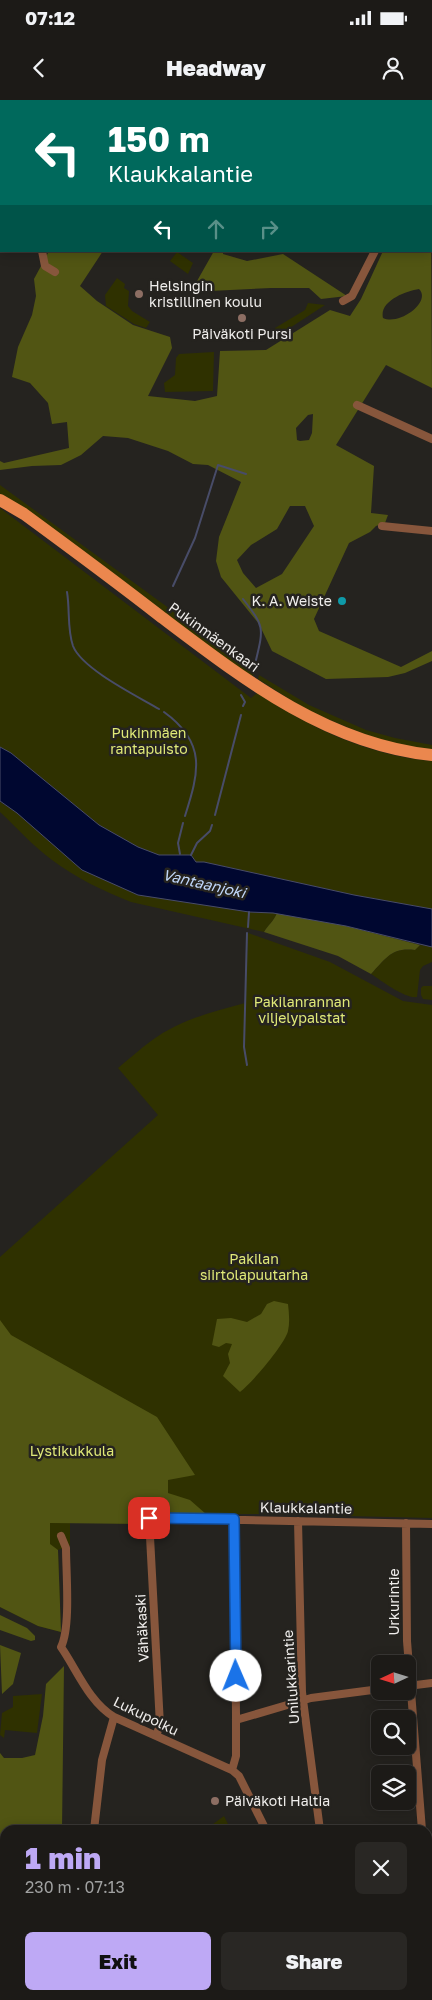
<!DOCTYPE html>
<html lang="en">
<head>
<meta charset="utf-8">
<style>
  body { margin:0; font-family:"Golos Text",sans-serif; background:#292724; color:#f1f3f6; height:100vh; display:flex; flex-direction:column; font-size:19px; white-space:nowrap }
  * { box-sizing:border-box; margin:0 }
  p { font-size:16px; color:#a0a1a1 }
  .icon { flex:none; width:28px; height:28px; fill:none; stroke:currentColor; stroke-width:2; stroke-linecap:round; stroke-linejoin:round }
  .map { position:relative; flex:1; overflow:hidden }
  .details { position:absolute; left:0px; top:1725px; width:432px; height:175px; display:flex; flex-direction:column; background:#1c1a17; border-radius:15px 15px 0 0; box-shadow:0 2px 12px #0003,0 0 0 1px #3a3836 }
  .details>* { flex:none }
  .guide { position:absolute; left:0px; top:0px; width:432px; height:152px; box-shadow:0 2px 12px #0003,0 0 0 1px #3a3836; background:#00695c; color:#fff; overflow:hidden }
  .needle { width:32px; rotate:266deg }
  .fabs { position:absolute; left:371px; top:1555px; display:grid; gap:10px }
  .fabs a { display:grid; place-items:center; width:45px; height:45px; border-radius:8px; background:#1c1a17; box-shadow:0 2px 12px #0003,0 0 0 1px #3a3836; font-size:25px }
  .pin { position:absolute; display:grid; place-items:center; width:42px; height:42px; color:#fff; margin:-21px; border-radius:10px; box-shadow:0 2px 8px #0006 }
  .me { position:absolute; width:55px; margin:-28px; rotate:359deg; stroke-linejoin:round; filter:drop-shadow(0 0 4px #0008) }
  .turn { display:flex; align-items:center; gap:18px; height:105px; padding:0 25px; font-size:22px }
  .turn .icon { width:65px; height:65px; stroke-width:2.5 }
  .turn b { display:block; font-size:35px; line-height:42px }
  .lanes { display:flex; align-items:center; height:48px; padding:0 25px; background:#0003; justify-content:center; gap:25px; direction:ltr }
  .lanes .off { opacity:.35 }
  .round { display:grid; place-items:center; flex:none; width:52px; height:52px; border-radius:8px; background:#292724 }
  .head { display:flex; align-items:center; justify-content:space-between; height:85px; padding:0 25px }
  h1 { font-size:30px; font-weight:800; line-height:38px; color:#bea9f5 }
  .primary-button { display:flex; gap:10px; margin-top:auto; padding:10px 25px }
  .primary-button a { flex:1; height:58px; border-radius:8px; background:#bea9f5; color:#111; font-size:20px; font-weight:800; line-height:58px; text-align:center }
  .primary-button a+a { background:#292724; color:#f1f3f6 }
  .status { display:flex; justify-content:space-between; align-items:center; height:35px; padding:0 25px; background:#1c1a17; direction:ltr }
  .status svg { height:14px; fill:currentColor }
  header { display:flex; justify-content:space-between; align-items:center; height:65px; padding:0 25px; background:#1c1a17; font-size:22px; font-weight:800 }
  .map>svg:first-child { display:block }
</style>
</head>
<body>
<div class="status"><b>07:12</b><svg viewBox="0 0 49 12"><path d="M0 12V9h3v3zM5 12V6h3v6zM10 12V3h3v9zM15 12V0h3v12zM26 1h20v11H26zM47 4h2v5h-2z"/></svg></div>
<header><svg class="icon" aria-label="back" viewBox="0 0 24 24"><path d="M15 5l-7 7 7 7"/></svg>Headway<svg class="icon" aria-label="person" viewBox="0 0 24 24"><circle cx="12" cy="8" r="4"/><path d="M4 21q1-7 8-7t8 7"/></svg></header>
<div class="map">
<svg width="432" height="1900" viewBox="0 0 432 1900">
  <rect width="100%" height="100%" fill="#25231f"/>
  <path fill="#2f3100" d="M177 152 193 163 188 174 170 161Z
    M117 178 125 184 124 188 129 191 128 206 132 211 150 222 146 228 134 224 106 206 105 195Z
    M308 203 325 205 276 237 275 228 305 210Z
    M214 252 213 291 165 292 164 283 175 275 176 258 179 254Z
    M0 385 251 568 255 571V574L252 576 221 557 0 395Z
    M0 408 251 598 257 593C309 627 369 656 432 661V809L354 795 214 764 196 762 191 755H159L147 752 99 725 11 653 0 647Z
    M259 575 309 605 366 630 395 638 432 645V650L383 642 306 610 258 579Z
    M0 702 17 713 82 770 138 795 249 812 277 813C274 821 268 825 264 832L131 802C103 791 76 778 52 760 33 746 17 728 0 712Z
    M248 833 330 862 403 901 432 905V1418L262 1414H146L144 1424 70 1422V1446L58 1450 61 1532 38 1526 0 1507V1157L158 1015 118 968C129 959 140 949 151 941 179 920 212 912 245 903Z
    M420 845 432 847V862L423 866 420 870 417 897C405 899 382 881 371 874 386 858 392 847 415 850Z
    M423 886H432V900L423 899 421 895V888Z
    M42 1594 37 1633 5 1630 4 1638 0 1635 2 1613 13 1607V1596Z
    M224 1716 231 1730H205Z"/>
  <path fill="#515513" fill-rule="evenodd" d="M431 119 432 288 386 265 336 345 374 366 371 413 388 415 385 423 376 426 370 432 349 443 314 519 319 531 401 567 432 551V561L405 573 388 577 326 579 272 551 259 524 221 477 216 461 219 437 241 382 208 365 193 364 168 351 128 338 103 336 81 355 61 365 32 366 0 370V361L4 363 69 348 67 322 52 324 48 303 30 283 12 277 18 247 32 215 36 196 34 179 48 153 57 151H103L80 186 97 201 133 225 170 237 172 248 148 296 195 301 217 296 220 251 266 250 330 210 350 216 361 199 383 151H431ZM419 189C432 202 399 226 383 218 379 201 406 191 419 189ZM313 314 312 333 309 340 300 341 297 340 296 328 308 315ZM290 406H305L314 426 282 474 256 488 243 473 237 460 251 445 277 429Z
    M214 151H223V154L247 161 283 154 347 196 321 199 309 188H271L210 191 209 186 197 181Z
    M277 813 346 826 420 845 415 850C392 847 386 858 371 874L338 856 264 832C268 825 274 821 277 813Z
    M274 1201 288 1204C289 1213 290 1222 288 1231 285 1244 251 1284 240 1292L223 1276 230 1263 228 1254 232 1244 226 1243 219 1247 212 1245 217 1219 231 1218 247 1222 261 1214 267 1204Z
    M0 1220 11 1235 157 1317 195 1375 168 1380V1393L190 1400 206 1414H146L144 1424 50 1423V1444L58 1450 61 1532 38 1526 0 1507Z
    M0 1515 27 1528 35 1536V1540L31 1541 0 1530Z
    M0 1545 21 1553 13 1584 2 1594Z
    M64 1566 62 1730H5V1895H34L21 1900H0V1653L4 1658H22L35 1655 43 1616 46 1584Z"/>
  <path fill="#000730" stroke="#484c68" d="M0 647 11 653 99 725 138 747 159 755H191L196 762H204L354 795 432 809V847L346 826 273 813 249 812 138 795 82 770 17 713 0 701Z"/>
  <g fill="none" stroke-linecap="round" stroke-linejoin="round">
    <path stroke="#484c68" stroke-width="2" d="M173 486 195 438 218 365 246 374
      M67 492C70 509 67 529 73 546 82 569 137 596 159 609
      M243 499C264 526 264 527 256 560
      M241 595 245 602 243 606
      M164 612C207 643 199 672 185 716
      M215 715 241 615
      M180 754 178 743 183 723
      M191 755 197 743 210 731 212 725
      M248 827 249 812
      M247 965 244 947 247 833"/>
    <path stroke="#87563c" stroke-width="8" d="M67 0 68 1
      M137 0 139 1
      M344 1 345 0
      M431 83H432
      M42 151 45 166 55 172
      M343 201 352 196 375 151
      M357 305 432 339
      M382 426 432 431
      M298 1421 302 1592 320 1730
      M406 1423 407 1541 422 1730
      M61 1436 66 1448C66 1472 71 1527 61 1547 77 1570 89 1602 114 1617L232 1670 239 1676 266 1730
      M408 1586 432 1583
      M236 1620 311 1598 380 1589
      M156 1636 160 1625 149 1418 432 1424
      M232 1670 236 1656V1613L234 1419
      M94 1730 102 1660 114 1617
      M226 1895 229 1900
      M372 1895V1900"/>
    <path stroke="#bf7247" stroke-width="11" d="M98 1 99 0
      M0 65H1
      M428 1754H432
      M53 1900 62 1895"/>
    <path stroke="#eb874e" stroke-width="12" d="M0 400 24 414C69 447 115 481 160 516 242 578 326 644 432 655"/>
  </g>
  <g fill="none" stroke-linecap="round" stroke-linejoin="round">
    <g stroke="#114b97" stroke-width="12">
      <path id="route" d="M149 1418 234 1419 236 1576"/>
    </g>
    <use href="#route" stroke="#1a73e8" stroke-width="9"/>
  </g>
  <g fill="#8d6e63" stroke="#25231f" stroke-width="2">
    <circle cx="139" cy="194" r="5"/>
    <circle cx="242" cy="218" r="5"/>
    <circle cx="215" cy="1701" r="5"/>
  </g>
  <circle fill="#0f9aa8" stroke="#25231f" stroke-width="2" cx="342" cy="501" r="5"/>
  <g text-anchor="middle" stroke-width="5" stroke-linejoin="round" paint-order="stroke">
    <g font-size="14" fill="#f0eeec" stroke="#25231f" text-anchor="start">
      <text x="149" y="191">Helsingin<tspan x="149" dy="16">kristillinen koulu</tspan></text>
      <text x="242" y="239" text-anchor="middle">Päiväkoti Pursi</text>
      <text x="332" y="506" text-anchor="end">K. A. Weiste</text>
      <text x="225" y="1706">Päiväkoti Haltia</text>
    </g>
    <g font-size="14" fill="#f0eeec" stroke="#25231f">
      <text transform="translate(214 537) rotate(36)" y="5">Pukinmäenkaari</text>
      <text transform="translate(306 1408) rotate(1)" y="5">Klaukkalantie</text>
      <text transform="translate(394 1502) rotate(-90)" y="5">Urkurintie</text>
      <text transform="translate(142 1528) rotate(-93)" y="5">Vähäkaski</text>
      <text transform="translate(291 1577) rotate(-94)" y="5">Unilukkarintie</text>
      <text transform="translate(146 1616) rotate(26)" y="5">Lukupolku</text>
    </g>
    <g font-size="14" fill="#e0e978" stroke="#25231f">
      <text x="149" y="638">Pukinmäen<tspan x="149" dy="16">rantapuisto</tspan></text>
      <text x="302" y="907">Pakilanrannan<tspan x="302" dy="16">viljelypalstat</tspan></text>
      <text x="254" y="1164">Pakilan<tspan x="254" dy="16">siirtolapuutarha</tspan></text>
      <text x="72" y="1356">Lystikukkula</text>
    </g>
    <g font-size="15" font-style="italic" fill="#c0d7fa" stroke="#25231f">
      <text transform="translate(204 784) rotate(13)" y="5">Vantaanjoki</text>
    </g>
  </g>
</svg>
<div class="fabs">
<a><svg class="needle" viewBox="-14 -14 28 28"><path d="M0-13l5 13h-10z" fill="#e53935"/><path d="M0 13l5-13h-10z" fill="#a0a1a1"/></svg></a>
<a><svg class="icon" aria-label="search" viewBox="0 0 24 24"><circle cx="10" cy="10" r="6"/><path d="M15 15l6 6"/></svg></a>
<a><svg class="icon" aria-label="layers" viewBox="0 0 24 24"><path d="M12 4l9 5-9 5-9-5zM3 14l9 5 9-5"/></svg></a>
</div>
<div class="pin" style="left:149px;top:1418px;background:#d93025"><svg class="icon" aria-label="arrive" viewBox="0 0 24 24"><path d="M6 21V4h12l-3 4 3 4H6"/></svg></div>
<svg class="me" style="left:236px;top:1576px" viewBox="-20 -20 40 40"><circle r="19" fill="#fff"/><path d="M0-13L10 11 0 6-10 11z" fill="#1a73e8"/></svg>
<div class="guide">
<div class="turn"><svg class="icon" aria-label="left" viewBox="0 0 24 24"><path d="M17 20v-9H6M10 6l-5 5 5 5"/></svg><div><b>150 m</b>Klaukkalantie</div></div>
<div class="lanes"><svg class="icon" aria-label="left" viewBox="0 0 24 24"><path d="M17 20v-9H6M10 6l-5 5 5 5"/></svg><svg class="icon off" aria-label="ahead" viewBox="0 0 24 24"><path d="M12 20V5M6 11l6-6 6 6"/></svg><svg class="icon off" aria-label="right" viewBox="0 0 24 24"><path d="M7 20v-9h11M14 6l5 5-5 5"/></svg></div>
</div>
<section class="details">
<div class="head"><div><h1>1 min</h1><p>230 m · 07:13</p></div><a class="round"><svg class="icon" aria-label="close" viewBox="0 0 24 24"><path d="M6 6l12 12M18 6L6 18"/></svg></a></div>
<div class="primary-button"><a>Exit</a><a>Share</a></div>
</section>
</div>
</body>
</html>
